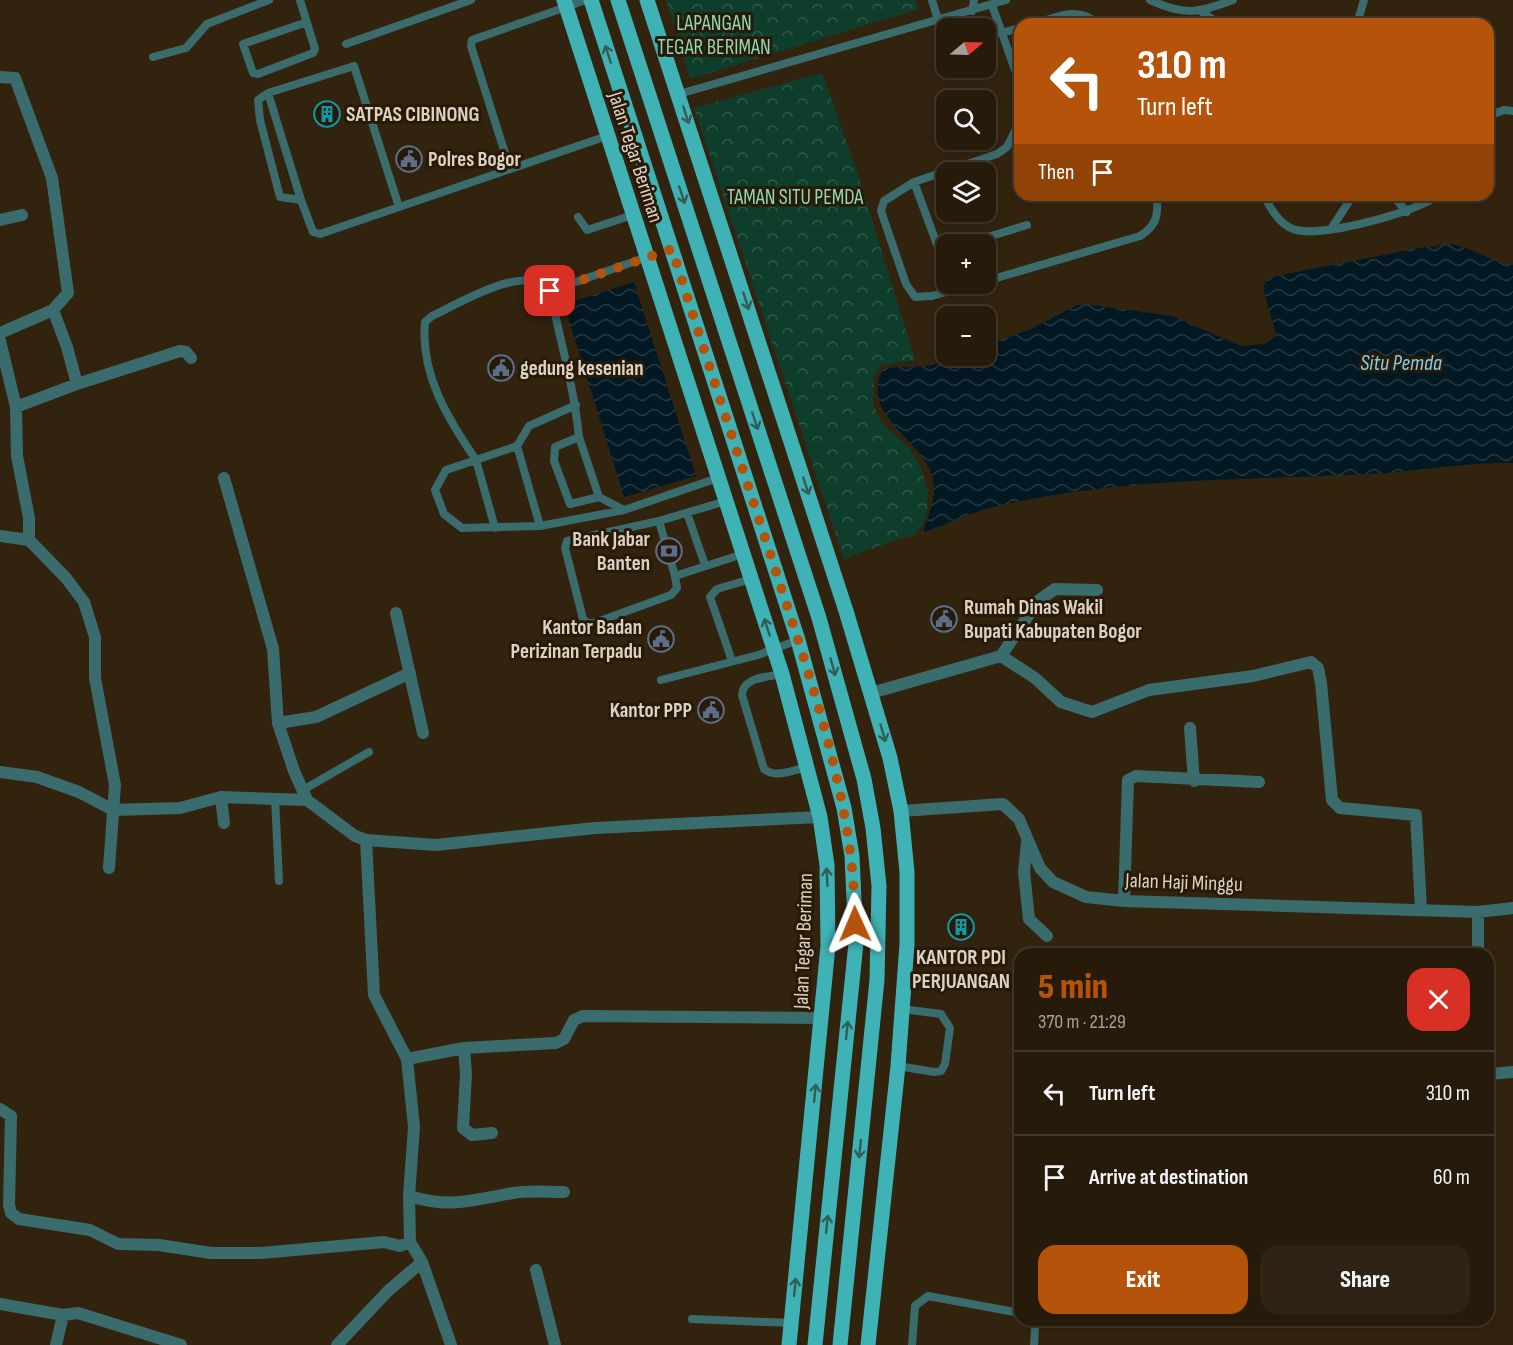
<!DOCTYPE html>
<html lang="en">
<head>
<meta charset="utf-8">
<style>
  body { margin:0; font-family:"Sofia Sans Condensed",sans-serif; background:#2e2314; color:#f1f3f6; height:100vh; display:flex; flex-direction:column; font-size:22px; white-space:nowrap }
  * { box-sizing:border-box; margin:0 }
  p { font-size:20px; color:#a4a19d }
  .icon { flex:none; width:33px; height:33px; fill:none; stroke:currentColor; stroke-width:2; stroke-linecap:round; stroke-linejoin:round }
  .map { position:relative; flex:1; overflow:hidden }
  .panel { position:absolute; left:1014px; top:948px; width:480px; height:378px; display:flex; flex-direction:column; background:#261a0b; border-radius:18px; box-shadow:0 3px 9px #0003,0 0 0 2px #42382c }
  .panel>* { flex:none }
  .guide { position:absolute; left:1014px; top:18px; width:480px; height:183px; border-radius:18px; box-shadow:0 3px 9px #0003,0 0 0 2px #42382c; background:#b45309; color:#fff; overflow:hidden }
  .needle { width:39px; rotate:71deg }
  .fabs { position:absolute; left:936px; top:18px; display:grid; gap:12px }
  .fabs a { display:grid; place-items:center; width:60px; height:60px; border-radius:12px; background:#261a0b; box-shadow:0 3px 9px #0003,0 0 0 2px #42382c; font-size:30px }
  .pin { position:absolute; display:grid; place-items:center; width:51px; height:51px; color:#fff; margin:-26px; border-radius:12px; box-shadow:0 3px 9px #0006 }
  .me { position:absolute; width:66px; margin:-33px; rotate:359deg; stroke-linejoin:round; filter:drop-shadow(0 0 4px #0008) }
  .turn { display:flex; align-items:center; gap:21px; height:126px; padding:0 24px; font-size:27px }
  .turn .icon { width:78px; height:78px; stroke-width:2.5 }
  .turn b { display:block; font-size:42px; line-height:51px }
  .then { display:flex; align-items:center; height:57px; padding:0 24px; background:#0003; gap:12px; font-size:22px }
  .round { display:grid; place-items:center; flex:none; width:63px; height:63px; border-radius:18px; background:#2e2314 }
  .overview { display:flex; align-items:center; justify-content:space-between; height:102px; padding:0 24px }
  h1 { font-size:36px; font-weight:800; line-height:45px; color:#b45309 }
  .cta { display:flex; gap:12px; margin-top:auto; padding:12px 24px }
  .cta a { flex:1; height:69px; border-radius:18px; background:#b45309; color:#fff; font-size:24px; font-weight:800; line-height:69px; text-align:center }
  .cta a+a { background:#2e2314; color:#f1f3f6 }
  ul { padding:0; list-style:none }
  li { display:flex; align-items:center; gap:18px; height:84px; padding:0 24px; border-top:2px solid #42382c }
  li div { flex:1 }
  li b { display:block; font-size:22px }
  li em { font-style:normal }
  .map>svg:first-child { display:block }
</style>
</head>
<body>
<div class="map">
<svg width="1513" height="1345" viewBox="0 0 1513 1345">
  <defs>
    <pattern id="park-crowns" width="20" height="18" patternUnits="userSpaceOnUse" patternTransform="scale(1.5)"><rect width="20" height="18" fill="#0f3d2c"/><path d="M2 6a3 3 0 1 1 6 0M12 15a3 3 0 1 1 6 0" fill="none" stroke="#315849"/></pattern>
    <pattern id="water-waves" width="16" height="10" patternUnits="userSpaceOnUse" patternTransform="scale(1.5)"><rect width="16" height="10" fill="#021822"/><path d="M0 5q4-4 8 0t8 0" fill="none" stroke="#263941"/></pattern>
  </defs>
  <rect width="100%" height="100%" fill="#32230f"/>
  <path fill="url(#park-crowns)" d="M666 0H915L918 9 690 79Z
    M822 73 858 174 915 360 881 365 874 377 873 404 881 422 909 448 921 467 928 492 927 511 922 526 913 536 898 539 844 559 694 108Z"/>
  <path fill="url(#water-waves)" d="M1451 244C1474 248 1490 262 1513 265V463C1466 462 1420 471 1373 474 1246 480 1118 477 994 507 970 513 945 525 922 533 929 515 938 495 932 475 920 438 857 412 884 368L928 366 962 356H986V346L1031 329 1077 305 1085 304 1172 316 1241 346 1265 344 1276 335 1263 288 1266 281 1271 277 1419 248Z
    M634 282 696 476 624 497 564 304Z"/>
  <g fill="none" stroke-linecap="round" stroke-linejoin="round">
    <path stroke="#3b6c6d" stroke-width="8" d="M300 0 315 49 313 53 258 74 253 73 243 44 307 22
      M932 0 938 20
      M1150 0C1185 16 1198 13 1233 0
      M992 5 1020 84
      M972 11 974 0
      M1202 12 1220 24
      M1034 24C1055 18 1079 5 1097 24
      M1357 24 1364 0
      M1001 33 1020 28
      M346 44 471 0
      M153 57 186 48 207 24 269 0
      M268 93 301 200
      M679 94 1006 0
      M1488 116 1504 110 1513 111
      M510 169 471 46 472 40 586 0
      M914 182 946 269
      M1264 195C1270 208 1279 224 1293 229 1320 239 1416 212 1439 195
      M1392 195 1407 212
      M399 207 354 66 268 93 258 100 260 120 280 197 301 200 313 232 320 234 607 136
      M578 217 587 230 633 215
      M1331 229 1348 203
      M965 244 1027 225
      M986 281 1140 236C1158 225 1158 214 1157 195
      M975 284 932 296 915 297 906 284 881 211 884 201 914 182 997 154 1007 147 1020 121
      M550 291 647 257
      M579 437C574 387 560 340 550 291 530 260 458 304 432 316L425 322C420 374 448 419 476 460L446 470 435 490 444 514 462 528 540 526 624 510 718 478
      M517 446 540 526
      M599 497 570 504 554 461 555 447 579 437 599 497 624 510
      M726 501 659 521 675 576 743 554
      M687 513 705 565
      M659 521 567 541 565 548 583 619 588 623H594L671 595 677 588 675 576
      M495 528 476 460 517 446 529 426 576 405
      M732 661 710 597 717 589 751 579
      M782 674C767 677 743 677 742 695L764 769C776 779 793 770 807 767
      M661 680 758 655 798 640
      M303 790 369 752
      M275 798 279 881
      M898 1066 934 1072 941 1071 945 1064 950 1028 941 1014 902 1009
      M692 1319 791 1323
      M1032 1320 1035 1328 1034 1345
      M912 1345 915 1306 928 1296 1020 1313"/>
    <path stroke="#3b6c6d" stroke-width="12" d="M0 77 15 78 52 178 68 293 53 310 0 333
      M0 220 22 215
      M53 310 67 347 77 384
      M0 341 16 407 17 456 29 518V540
      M16 407 77 384 180 351 186 352 191 358
      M224 478 273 649 278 723 294 771 307 800
      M0 536 29 540 66 578 84 602 95 637V678L115 785 109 868
      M396 613 423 733
      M1001 656 1035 678 1061 702 1092 712 1149 690 1253 676 1311 662 1318 668 1321 683 1332 800 1340 808 1416 815 1421 910
      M871 693 1001 656 1038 601 1055 589 1097 590
      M278 723 316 717 410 673
      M1190 728 1194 781
      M0 772 37 777 79 792 113 810 180 808 221 797 307 800 355 836 366 840 436 845 595 828 820 817
      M221 797 224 823
      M901 811 1003 804 1019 819 1040 868 1053 882 1086 897 1124 901 1478 912 1513 908
      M366 840 374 995 407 1059 414 1127 409 1196 410 1242 422 1262 451 1345
      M1027 842 1024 872 1029 919 1047 936
      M1124 901 1128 780 1136 776 1259 782
      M1478 912V954
      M464 1048 466 1074 463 1128 472 1135 492 1133
      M407 1059 464 1048 556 1043 564 1039 574 1020 583 1016 822 1018
      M1488 1074 1513 1072
      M0 1109 11 1116 9 1205 11 1213 19 1219 90 1230 118 1244 159 1245 211 1253H261L384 1242 400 1246 410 1242
      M409 1196C452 1209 471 1200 513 1193 529 1190 548 1192 564 1192
      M536 1270 555 1345
      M0 1304 63 1315 78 1313 181 1345
      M56 1345 63 1315
      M337 1345 388 1291 422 1262"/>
    <path stroke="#3fb2b5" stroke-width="15" d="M564 0 782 674 820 817 827 865 828 946 789 1345
      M591 0 798 640 844 808 852 856 856 943 815 1345
      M618 0 819 618 864 779 873 828 879 886 877 980 840 1345
      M647 0 846 611 890 758 901 811 907 872V944L898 1066 868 1345"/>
  </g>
  <defs><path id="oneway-shaft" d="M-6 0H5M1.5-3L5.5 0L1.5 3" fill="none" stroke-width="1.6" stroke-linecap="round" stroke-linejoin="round" transform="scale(1.5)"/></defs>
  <g stroke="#325e55">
    <use href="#oneway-shaft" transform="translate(608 54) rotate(-108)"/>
    <use href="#oneway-shaft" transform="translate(686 115) rotate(72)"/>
    <use href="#oneway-shaft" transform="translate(682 195) rotate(72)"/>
    <use href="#oneway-shaft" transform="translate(746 301) rotate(72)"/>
    <use href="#oneway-shaft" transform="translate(755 421) rotate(72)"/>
    <use href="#oneway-shaft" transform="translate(806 486) rotate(72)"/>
    <use href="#oneway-shaft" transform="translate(767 627) rotate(-108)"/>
    <use href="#oneway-shaft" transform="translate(833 667) rotate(74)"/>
    <use href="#oneway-shaft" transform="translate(883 733) rotate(74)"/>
    <use href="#oneway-shaft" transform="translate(827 877) rotate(-93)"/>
    <use href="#oneway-shaft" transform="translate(847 1030) rotate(-84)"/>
    <use href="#oneway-shaft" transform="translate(815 1093) rotate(-84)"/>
    <use href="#oneway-shaft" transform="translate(860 1149) rotate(96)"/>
    <use href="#oneway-shaft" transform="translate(827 1224) rotate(-84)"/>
    <use href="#oneway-shaft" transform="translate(795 1287) rotate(-84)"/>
  </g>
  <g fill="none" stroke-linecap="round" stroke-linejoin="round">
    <path stroke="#b45309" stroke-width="10" stroke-dasharray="0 18" d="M550 291 672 249C706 357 741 464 776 572 812 683 855 807 855 924"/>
  </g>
  <defs>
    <g id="building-ring" transform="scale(1.35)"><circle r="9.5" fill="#281a06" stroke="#0f9aa8" stroke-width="1.5"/><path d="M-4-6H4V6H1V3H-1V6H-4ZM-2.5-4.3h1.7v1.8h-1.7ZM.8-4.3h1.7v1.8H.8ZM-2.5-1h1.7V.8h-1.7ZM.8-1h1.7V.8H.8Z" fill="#0f9aa8"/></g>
    <g id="civic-ring" transform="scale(1.35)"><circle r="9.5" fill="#281a06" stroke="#5c6f8a" stroke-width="1.5"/><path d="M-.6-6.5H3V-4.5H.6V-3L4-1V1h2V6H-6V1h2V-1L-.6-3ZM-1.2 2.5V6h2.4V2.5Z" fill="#5c6f8a"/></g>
    <g id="bank-ring" transform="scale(1.35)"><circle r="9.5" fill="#281a06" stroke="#5c6f8a" stroke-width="1.5"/><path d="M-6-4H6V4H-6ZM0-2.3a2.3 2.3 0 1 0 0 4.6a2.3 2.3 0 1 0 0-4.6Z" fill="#5c6f8a"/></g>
  </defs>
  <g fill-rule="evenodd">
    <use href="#building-ring" x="327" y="114"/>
    <use href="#civic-ring" x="409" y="159"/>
    <use href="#civic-ring" x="501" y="368"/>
    <use href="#bank-ring" x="669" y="551"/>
    <use href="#civic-ring" x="944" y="619"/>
    <use href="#civic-ring" x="661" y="639"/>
    <use href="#civic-ring" x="711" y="710"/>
    <use href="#building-ring" x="961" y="927"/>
  </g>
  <g text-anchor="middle" stroke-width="6" stroke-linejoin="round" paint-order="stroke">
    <g font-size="21" fill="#8ed9b7" stroke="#281a06">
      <text x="714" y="30">LAPANGAN<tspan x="714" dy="24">TEGAR BERIMAN</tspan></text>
      <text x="795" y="204">TAMAN SITU PEMDA</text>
    </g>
    <g font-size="21" font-weight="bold" fill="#dbd1c5" stroke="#281a06" text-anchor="start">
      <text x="346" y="121">SATPAS CIBINONG</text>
      <text x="428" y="166">Polres Bogor</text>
      <text x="520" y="375">gedung kesenian</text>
      <text x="650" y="546" text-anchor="end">Bank Jabar<tspan x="650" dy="24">Banten</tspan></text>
      <text x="964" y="614">Rumah Dinas Wakil<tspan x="964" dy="24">Bupati Kabupaten Bogor</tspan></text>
      <text x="642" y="634" text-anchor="end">Kantor Badan<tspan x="642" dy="24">Perizinan Terpadu</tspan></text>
      <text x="692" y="717" text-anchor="end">Kantor PPP</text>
      <text x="961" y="964" text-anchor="middle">KANTOR PDI<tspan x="961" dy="24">PERJUANGAN</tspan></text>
    </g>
    <g font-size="21" fill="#dbd1c5" stroke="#281a06">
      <text transform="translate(636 157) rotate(72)" y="7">Jalan Tegar Beriman</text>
      <text transform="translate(1184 882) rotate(2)" y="7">Jalan Haji Minggu</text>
      <text transform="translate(803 941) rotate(-88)" y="7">Jalan Tegar Beriman</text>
    </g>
    <g font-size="22" font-style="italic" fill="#81ccee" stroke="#281a06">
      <text x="1401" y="370">Situ Pemda</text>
    </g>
  </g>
</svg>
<div class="fabs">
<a><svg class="needle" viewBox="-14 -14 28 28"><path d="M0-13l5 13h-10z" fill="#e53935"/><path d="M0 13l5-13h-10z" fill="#a4a19d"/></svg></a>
<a><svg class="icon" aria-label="search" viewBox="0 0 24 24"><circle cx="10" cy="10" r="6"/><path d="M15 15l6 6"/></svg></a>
<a><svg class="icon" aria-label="layers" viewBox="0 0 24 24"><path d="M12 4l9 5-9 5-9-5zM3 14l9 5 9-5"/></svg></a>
<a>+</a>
<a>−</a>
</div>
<div class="pin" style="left:550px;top:291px;background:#d93025"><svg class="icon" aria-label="arrive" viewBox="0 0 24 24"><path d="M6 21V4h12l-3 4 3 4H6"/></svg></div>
<svg class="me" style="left:855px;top:924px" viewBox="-20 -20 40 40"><path d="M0-17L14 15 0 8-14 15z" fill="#b45309" stroke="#fff" stroke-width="4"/></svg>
<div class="guide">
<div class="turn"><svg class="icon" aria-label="left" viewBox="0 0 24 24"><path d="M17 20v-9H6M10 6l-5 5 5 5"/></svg><div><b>310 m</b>Turn left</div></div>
<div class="then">Then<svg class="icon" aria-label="arrive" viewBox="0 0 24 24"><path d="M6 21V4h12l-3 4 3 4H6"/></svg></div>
</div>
<section class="panel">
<div class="overview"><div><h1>5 min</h1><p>370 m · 21:29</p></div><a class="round" style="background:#d93025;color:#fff"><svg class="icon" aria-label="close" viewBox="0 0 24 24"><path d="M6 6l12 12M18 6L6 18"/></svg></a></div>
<ul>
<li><svg class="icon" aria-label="left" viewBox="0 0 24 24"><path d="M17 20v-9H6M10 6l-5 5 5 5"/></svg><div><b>Turn left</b></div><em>310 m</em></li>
<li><svg class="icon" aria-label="arrive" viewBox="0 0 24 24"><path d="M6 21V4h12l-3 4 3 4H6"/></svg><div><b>Arrive at destination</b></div><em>60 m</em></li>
</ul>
<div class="cta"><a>Exit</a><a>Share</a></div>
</section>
</div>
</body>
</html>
